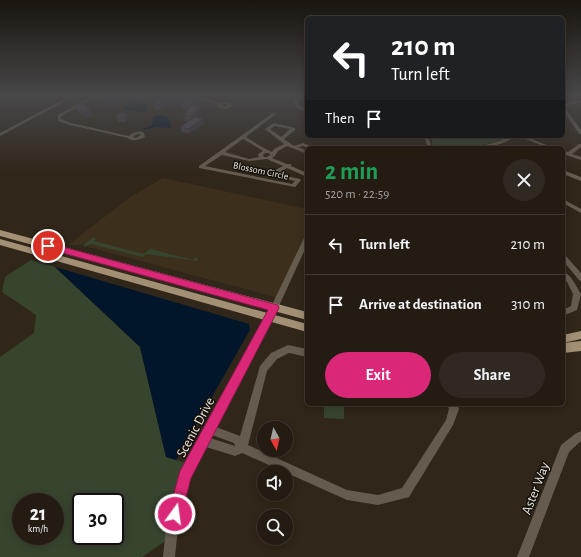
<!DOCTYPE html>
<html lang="en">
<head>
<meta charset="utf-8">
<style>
  body { margin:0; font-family:"Alegreya Sans",sans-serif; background:#302921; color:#f1f3f6; height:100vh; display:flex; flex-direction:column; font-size:15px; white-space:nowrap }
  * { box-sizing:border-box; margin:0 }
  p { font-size:13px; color:#a3a1a0 }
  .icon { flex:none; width:22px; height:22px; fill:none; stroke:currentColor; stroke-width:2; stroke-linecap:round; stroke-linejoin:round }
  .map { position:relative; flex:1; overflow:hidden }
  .sheet { position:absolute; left:305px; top:146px; width:260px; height:260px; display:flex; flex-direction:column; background:#241c13; border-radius:6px; box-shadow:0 2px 10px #0003,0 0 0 1px #413a33 }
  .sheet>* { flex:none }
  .guide { position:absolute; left:305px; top:16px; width:260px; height:122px; border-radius:6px; box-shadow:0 2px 10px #0003,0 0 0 1px #413a33; background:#202124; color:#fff; overflow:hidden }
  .needle { width:26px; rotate:172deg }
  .buttons { position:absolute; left:257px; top:421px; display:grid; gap:8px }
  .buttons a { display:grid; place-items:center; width:36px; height:36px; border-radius:50%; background:#241c13; box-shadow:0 2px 10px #0003,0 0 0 1px #413a33; font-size:20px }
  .speed { position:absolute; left:12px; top:493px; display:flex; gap:8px; font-size:20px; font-weight:700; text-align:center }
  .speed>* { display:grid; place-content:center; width:52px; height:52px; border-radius:50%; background:#241c13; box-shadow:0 2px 10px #0003,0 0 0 1px #413a33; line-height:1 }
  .speed small { font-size:10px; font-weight:400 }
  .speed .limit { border:2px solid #111; border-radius:6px; background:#fff; color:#111 }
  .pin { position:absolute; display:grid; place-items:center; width:34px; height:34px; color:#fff; margin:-17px; border:2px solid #fff; border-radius:50%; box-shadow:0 1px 4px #0007 }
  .me { position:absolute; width:44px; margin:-22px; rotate:14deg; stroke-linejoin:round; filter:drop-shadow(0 0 3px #0008) }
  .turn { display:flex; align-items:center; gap:14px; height:84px; padding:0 20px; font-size:18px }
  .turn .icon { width:52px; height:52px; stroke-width:2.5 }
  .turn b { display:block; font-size:28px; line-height:34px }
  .then { display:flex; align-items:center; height:38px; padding:0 20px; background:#0003; gap:8px; font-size:15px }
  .round { display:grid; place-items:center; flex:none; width:42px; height:42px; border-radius:21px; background:#302921 }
  .head { display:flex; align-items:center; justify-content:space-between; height:68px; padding:0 20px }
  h1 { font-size:24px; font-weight:700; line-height:30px; color:#1e9e55 }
  .action { display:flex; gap:8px; margin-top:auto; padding:8px 20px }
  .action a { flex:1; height:46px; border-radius:24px; background:#db2777; color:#fff; font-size:16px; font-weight:700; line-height:46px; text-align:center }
  .action a+a { background:#302921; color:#f1f3f6 }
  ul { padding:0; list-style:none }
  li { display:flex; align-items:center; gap:12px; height:60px; padding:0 20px; border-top:1px solid #413a33 }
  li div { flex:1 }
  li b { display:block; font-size:15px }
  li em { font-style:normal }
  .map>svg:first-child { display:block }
</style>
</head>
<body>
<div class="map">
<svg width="581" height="557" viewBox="0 0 581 557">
  <rect width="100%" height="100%" fill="#302619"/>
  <path fill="#3c2f1c" d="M163 178 307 209V236L278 298 81 245H68L129 198Z"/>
  <path fill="#37452f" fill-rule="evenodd" d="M431 136H509C492 145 452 153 433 146Z
    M93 238H96L94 241 144 254 153 246 151 249 193 260 196 257 198 261 146 254 143 257 91 244 84 247 85 243Z
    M31 260 55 267 140 347 166 457 190 464 167 540 142 557H0V357L34 333 36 315 2 292 5 277ZM21 502H55V536H21ZM81 502H115V536H81Z
    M324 404 344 405V419L324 418Z"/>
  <path fill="#01162b" d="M130 102 146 104 148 107 144 112 126 110 123 108Z
    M160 115 168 117 171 125 173 126 169 128 157 127 140 130 152 125 153 117Z
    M55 267 249 324 250 330 176 460 166 457 140 347Z"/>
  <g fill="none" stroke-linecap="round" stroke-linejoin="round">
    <path fill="#655c4f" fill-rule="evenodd" d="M70 96H75L0 136V133Z
      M93 96H97L63 115 61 116V119L71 123 129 136C133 132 140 130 144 133L145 137C139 140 133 142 128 138L70 125 58 121V115ZM137 134H140L141 135 136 138 133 137Z
      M184 96H190L221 103 228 102 232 105 227 109 218 107 217 104ZM224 104H227L228 105 225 107 222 106Z
      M302 96H306L299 101 298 104 301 107 307 109V111L299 109 294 104 296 99Z
      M581 101V103L571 104 567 107 566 109 581 130V134H579L563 110V106L569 102Z
      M273 113 276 114 246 137 262 147 272 152 274 149 284 144 265 129 274 123 295 128V130L284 139 294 146 303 143 314 147V148H308L303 146 298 147 307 151V154L287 146 278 151 275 156 272 158 287 164H291V166L307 173V177L287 168 277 174 300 179 301 180 295 187 199 168V166ZM275 126 290 129 281 137 270 129ZM243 139 263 151 258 154 259 157 249 159 225 152ZM265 153H269L270 155 267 157H264L263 155ZM222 155 249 161 267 159 283 166 270 173V175L295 181 292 184 205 166Z
      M424 136H428L432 148H428Z
      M510 136H516C505 144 488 148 475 148L499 141Z
      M518 136H524L554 148H548Z
      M579 144H581V147L572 154 581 157V160L563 154V151L568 152Z
      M563 170 581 177V181L563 174Z
      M563 199 581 209V213L563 203Z
      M307 236V245L278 308 216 427 240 436 260 366 271 353 288 345 307 349V357L289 353 277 359 267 371 248 445 347 490 378 495 402 488 446 420 449 409 447 404H457L459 409 453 425 409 497 378 505 347 500 242 453 235 456 206 447 190 477 178 527 175 557H163L166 527 181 472 271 307 304 238ZM212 435 234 443 235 446 210 438Z
      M563 255H565L581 273V281L579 280 563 261Z
      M563 271C572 276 576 286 581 294L577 310 563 316V310L571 306 573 294 567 282 563 278Z
      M581 431V441L569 452 529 557H517L561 445 575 434Z"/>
    <path fill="#a28f74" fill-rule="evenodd" d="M0 230 307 312V320L0 236Z
      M0 239 307 324V332L0 245Z
      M581 331V339L563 343 581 341V351L563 353V335Z"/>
  </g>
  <path fill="#463e4a" d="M96 96H111L114 97 116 102 109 104 97 98Z
    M171 100 161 109H155L154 104Z
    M196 100 192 106 200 110 196 117 203 119 204 124 189 133 182 132 180 127 189 121H185L184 116 188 109H182L181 104Z
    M75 105 93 116 85 118 77 110Z
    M127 113 128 118 126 122H118L116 117Z"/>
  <path fill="#39323c" d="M170 96 171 100 161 109 160 105Z
    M195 96 196 100 190 109 189 104Z
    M114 97 116 102 109 104 107 100Z
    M199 106 200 110 193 121 192 116Z
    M91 111 93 116 85 118 83 113Z
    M127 113 128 118 126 122 124 117Z
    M203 119 204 124 189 133 188 129Z"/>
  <path fill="#514856" stroke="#39323c" d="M99 96H111L114 97 107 100Z
    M163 96H170L160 105 154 104Z
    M187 96H195L189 104H181Z
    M83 103 91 111 83 113 75 105Z
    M190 105 199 106 192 116H184Z
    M120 113H127L124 117H116Z
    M195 117 203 119 188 129 180 127Z"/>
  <linearGradient id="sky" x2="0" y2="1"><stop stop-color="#1a150e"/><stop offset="0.55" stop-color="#484749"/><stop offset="1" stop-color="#484749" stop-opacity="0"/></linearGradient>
  <rect width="581" height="174" fill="url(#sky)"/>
  <path fill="#db2777" stroke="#8e194d" d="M48 243 274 304 278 305 279 308 191 478 180 520 175 522 170 520 168 514 180 471 268 310 45 248 44 246 45 244Z"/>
  <g text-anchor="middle" stroke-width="3" stroke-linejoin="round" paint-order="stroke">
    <g font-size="10" fill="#ebe4dc" stroke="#14100a">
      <text transform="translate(261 170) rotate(12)" y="4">Blossom Circle</text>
    </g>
    <g font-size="14" fill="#ebe4dc" stroke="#14100a">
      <text transform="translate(195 427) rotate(-62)" y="5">Scenic Drive</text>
      <text transform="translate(535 488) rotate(-69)" y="5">Aster Way</text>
    </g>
  </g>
</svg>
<div class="buttons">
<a><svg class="needle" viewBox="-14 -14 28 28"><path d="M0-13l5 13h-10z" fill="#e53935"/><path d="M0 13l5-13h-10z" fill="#a3a1a0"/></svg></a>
<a><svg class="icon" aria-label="sound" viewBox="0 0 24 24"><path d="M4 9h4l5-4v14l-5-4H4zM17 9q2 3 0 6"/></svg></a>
<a><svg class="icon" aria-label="search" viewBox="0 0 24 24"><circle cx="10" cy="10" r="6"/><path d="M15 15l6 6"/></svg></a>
</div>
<div class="speed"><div>21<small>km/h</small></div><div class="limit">30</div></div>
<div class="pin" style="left:48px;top:246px;background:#d93025"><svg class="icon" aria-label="arrive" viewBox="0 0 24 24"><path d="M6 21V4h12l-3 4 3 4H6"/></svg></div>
<svg class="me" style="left:175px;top:514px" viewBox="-20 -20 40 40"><circle r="17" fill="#db2777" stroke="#fff" stroke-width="3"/><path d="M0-11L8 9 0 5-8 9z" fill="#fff"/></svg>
<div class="guide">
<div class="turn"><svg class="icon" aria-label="left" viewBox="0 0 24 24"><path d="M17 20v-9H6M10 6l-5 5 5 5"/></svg><div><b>210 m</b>Turn left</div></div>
<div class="then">Then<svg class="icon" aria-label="arrive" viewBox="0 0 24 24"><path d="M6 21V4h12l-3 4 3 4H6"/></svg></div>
</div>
<section class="sheet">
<div class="head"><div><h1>2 min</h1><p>520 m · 22:59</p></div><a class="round"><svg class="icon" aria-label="close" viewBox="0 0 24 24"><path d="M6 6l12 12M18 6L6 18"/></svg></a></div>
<ul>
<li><svg class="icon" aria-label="left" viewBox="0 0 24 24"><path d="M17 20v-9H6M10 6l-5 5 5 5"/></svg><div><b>Turn left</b></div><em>210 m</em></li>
<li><svg class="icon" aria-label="arrive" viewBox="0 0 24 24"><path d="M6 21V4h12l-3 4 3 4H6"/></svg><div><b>Arrive at destination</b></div><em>310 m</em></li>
</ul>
<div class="action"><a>Exit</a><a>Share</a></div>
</section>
</div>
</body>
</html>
